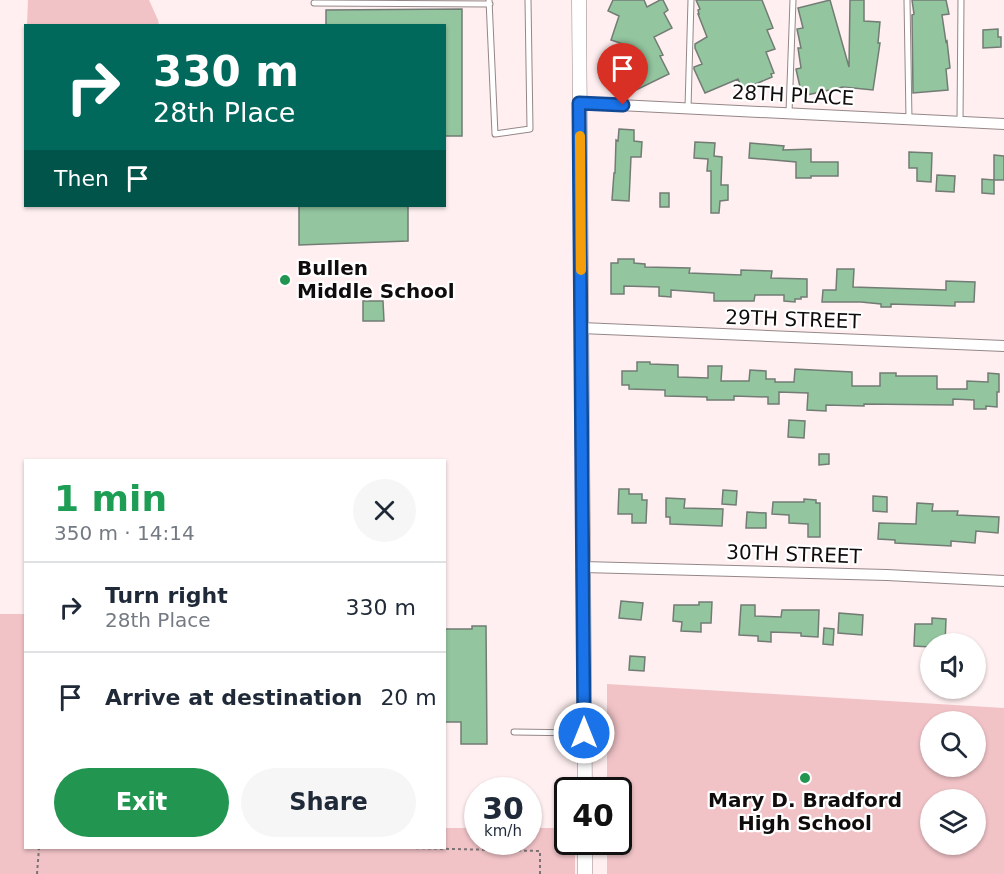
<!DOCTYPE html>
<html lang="en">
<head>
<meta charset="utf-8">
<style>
  body { margin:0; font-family:"DejaVu Sans",sans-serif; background:#f6f6f7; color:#1f2937; height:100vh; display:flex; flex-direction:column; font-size:22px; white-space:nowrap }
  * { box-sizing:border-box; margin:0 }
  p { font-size:20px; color:#747a83 }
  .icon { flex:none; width:33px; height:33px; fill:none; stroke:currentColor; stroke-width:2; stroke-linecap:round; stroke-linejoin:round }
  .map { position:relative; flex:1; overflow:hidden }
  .side { position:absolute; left:24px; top:459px; width:422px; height:390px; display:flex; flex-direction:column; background:#fff; border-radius:0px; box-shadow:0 2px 4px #0004 }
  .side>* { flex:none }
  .guide { position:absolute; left:24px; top:24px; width:422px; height:183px; border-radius:0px; box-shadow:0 2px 4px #0004; background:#00695c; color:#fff; overflow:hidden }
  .controls { position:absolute; left:920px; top:633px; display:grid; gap:12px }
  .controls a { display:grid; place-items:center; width:66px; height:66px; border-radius:50%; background:#fff; box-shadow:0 2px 4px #0004; font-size:30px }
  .speed { position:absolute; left:464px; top:777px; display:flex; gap:12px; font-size:30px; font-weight:700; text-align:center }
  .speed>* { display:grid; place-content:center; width:78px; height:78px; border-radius:50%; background:#fff; box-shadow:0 2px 4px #0004; line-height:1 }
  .speed small { font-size:15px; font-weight:400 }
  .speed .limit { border:3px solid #111; border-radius:9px; background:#fff; color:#111 }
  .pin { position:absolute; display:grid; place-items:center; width:51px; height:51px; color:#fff; margin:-62px -26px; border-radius:50% 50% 50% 0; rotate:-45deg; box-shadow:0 0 6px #0007 }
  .pin .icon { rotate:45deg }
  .me { position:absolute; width:66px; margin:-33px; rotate:0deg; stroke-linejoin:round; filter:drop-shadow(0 0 4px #0008) }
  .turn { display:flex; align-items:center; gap:21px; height:126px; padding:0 30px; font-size:27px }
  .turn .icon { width:78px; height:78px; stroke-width:2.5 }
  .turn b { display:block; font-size:42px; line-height:51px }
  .then { display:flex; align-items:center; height:57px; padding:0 30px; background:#0003; gap:12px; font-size:22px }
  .round { display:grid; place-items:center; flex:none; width:63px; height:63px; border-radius:32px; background:#f6f6f7 }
  .headline { display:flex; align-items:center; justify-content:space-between; height:102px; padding:0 30px }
  h1 { font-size:36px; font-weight:700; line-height:45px; color:#1e9e55 }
  .primary-button { display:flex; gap:12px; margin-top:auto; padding:12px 30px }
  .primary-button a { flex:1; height:69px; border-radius:36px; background:#229550; color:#fff; font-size:24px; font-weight:700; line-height:69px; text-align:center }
  .primary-button a+a { background:#f6f6f7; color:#1f2937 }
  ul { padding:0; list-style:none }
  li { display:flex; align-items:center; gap:18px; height:90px; padding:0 30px; border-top:2px solid #e0e1e3 }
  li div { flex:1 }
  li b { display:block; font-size:22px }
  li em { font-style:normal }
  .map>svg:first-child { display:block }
</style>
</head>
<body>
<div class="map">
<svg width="1004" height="874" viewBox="0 0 1004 874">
  <rect width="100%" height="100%" fill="#ffeff0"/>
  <path fill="#f1c3c7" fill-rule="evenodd" d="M28 0H149L158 20 159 25H27Z
    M0 614H25L26 848H444V828H477V842H528V828H567V842H575V874H0Z
    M607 684 1004 708V874H607V842H618V790H607ZM930 722H975V766H930ZM930 800H975V844H930Z"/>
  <path fill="#93c59f" stroke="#727c74" stroke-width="1.5" d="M613 0H644L647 7 660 0H663L668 10 664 13 672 28 654 37 663 55 660 56 669 74 634 91 618 57 623 44 611 40 619 16 608 11Z
    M696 0H762L773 28 767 30 775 49 766 52 774 73 771 74 772 77 744 89 742 86H741L738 79 705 93 694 69V67L702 64 695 48V44L707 37 698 14H699L698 10 700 9Z
    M830 0 849 67 850 0H864V21L880 22 878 43H880L873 90 843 87 802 96 796 69 801 68 798 48H801L797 29 803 28 798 8Z
    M912 0H946L949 14 942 15 946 42 947 41 950 68 946 69 948 90 913 93 912 15 914 14Z
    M462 9V136H444V26H326V10Z
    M998 29V37H1001V47L983 48V30Z
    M619 129 634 130V141L642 142 641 157H631L629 201 612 200 614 173H615L616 140 618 141Z
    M695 142 715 143 714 156 722 157 721 185H728V200L720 201 719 213H711V171H707L708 159 694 158Z
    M750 143 784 146 783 150 811 149V162H838V176H811V178H796V162L749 158Z
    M909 152 932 153 931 182 917 181V168H909Z
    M994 155 1004 156V180H994V194L982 193V179L994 180Z
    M937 175 955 176 954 192 936 191Z
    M660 193H669V207H660Z
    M299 206H408V241L299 245Z
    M618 259H634V263L645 264V267L690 268 689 273 741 275V270L772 271 771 278 807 279V297H801V299H795V302L784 301V295H755L754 301H714V293L671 290V297L659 296V287L624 286V294H611V263H618Z
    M837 269H854L853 287 946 290V281L975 282 974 302H955V306L891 304V307H881V304L861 302H822L823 290H836Z
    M363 301H383L384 321H363Z
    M637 362H650V364L678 365V377L708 378V366H722L721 381H749L750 370 766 371V379H775V382H794L795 369 852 372V386H880V373H896V376H937V389H967V381L988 382V373L999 374V392H997V407L986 406V409H974V400L953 399V405L864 404V406L826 405V411L807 410 808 393 779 392V404H768V397L734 396V400H707V397L665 396V390L629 389V385H622V371H637Z
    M789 420 805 421 804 438 788 437Z
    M819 454H829V464L819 465Z
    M619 489H629V494H642V500H647L646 523H632V514H618Z
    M723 490 737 491 736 505 722 504Z
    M873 496 887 497V512L873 511Z
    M666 498 685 499 684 508 723 509 722 526 670 524V517H666Z
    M804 499 816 500V503H820V537H808V524L789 523V515L772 514 773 502H804Z
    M917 503 933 504 932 511H958L957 515 999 517 998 533 976 531 975 543 951 541V546L895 543V540L878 539 879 523 916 524Z
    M747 512 766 513V528H746Z
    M621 601 643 603 641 620 619 618Z
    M699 602H712L711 623H701V632L681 631 682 622 673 621 674 605H699Z
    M741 605H755V616L781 617 782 610H819L818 637 801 636V633L771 632V642L758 641V636L739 635Z
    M839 613 863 615 862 635 838 633Z
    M932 618 946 619 945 644H930V647L914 646 915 624H932Z
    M472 626H486L487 744H461V722H444V629H472Z
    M824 628 834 629 833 645 823 644Z
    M630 656 645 657 644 671 629 670Z"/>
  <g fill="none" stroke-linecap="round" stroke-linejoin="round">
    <g stroke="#958788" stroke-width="7">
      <path id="service" d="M489 0 495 134 530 129 528 0
        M907 0 909 119
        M314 3 490 4
        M688 108 691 0
        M789 113 793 0
        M960 121 961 0
        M514 732 583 733"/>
    </g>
    <g stroke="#958788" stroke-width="12">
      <path id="minor" d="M579 103 1004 124
        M581 328 1004 346
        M583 567 887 575 1004 581"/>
    </g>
    <g stroke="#958788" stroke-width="15">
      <path id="tertiary" d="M579 0 585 790
        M585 842V874"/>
    </g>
    <path stroke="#7c7273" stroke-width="2" stroke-dasharray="3 3" stroke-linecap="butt" d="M410 848 540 851V874
      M37 874 39 848"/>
    <use href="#service" stroke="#fff" stroke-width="5"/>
    <use href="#minor" stroke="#fff" stroke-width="10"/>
    <use href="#tertiary" stroke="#fff" stroke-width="14"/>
  </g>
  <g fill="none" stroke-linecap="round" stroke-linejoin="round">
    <g stroke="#114b97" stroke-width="15">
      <path id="route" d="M584 733 579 103 623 105"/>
    </g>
    <use href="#route" stroke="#1a73e8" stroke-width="10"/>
    <path stroke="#f59e0b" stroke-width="10" d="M580 136 581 270"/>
  </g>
  <g fill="#229550" stroke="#fff" stroke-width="2">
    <circle cx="285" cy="280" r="6"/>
    <circle cx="805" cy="778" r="6"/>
  </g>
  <g text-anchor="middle" stroke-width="4.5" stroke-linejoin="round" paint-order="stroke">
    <g font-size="20" fill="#110c0c" stroke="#fff">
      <text transform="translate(793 95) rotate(3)" y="7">28TH PLACE</text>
      <text transform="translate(793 319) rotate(2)" y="7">29TH STREET</text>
      <text transform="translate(794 554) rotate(2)" y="7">30TH STREET</text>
    </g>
    <g font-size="20" font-weight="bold" fill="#110c0c" stroke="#fff" text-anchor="start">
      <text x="297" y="275">Bullen<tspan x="297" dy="23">Middle School</tspan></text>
      <text x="805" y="807" text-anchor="middle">Mary D. Bradford<tspan x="805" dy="23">High School</tspan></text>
    </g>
  </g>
</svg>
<div class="controls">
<a><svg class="icon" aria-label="sound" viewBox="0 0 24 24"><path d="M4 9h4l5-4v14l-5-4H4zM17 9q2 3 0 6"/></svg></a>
<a><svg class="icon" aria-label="search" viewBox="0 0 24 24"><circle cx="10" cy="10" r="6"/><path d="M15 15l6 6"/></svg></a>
<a><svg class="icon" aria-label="layers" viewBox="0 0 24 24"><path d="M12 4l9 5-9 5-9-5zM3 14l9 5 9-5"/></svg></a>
</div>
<div class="speed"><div>30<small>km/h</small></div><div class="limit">40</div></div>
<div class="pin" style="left:623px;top:105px;background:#d93025"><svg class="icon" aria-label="arrive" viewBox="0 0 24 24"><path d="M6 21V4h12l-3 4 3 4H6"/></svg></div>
<svg class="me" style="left:584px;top:733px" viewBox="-20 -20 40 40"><circle r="17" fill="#1a73e8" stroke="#fff" stroke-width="3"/><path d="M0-11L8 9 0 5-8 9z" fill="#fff"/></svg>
<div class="guide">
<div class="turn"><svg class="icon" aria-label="right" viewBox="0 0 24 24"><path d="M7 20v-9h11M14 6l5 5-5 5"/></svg><div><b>330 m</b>28th Place</div></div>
<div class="then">Then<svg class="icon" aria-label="arrive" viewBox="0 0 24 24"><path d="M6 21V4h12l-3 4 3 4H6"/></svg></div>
</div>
<section class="side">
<div class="headline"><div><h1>1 min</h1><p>350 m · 14:14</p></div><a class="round"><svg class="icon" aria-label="close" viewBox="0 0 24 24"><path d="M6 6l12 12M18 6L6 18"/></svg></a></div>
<ul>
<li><svg class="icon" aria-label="right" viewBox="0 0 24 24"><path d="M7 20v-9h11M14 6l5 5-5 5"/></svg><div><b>Turn right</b><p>28th Place</p></div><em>330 m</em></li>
<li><svg class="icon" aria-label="arrive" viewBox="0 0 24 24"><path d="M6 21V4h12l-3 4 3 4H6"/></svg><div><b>Arrive at destination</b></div><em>20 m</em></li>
</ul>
<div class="primary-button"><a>Exit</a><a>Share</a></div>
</section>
</div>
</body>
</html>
